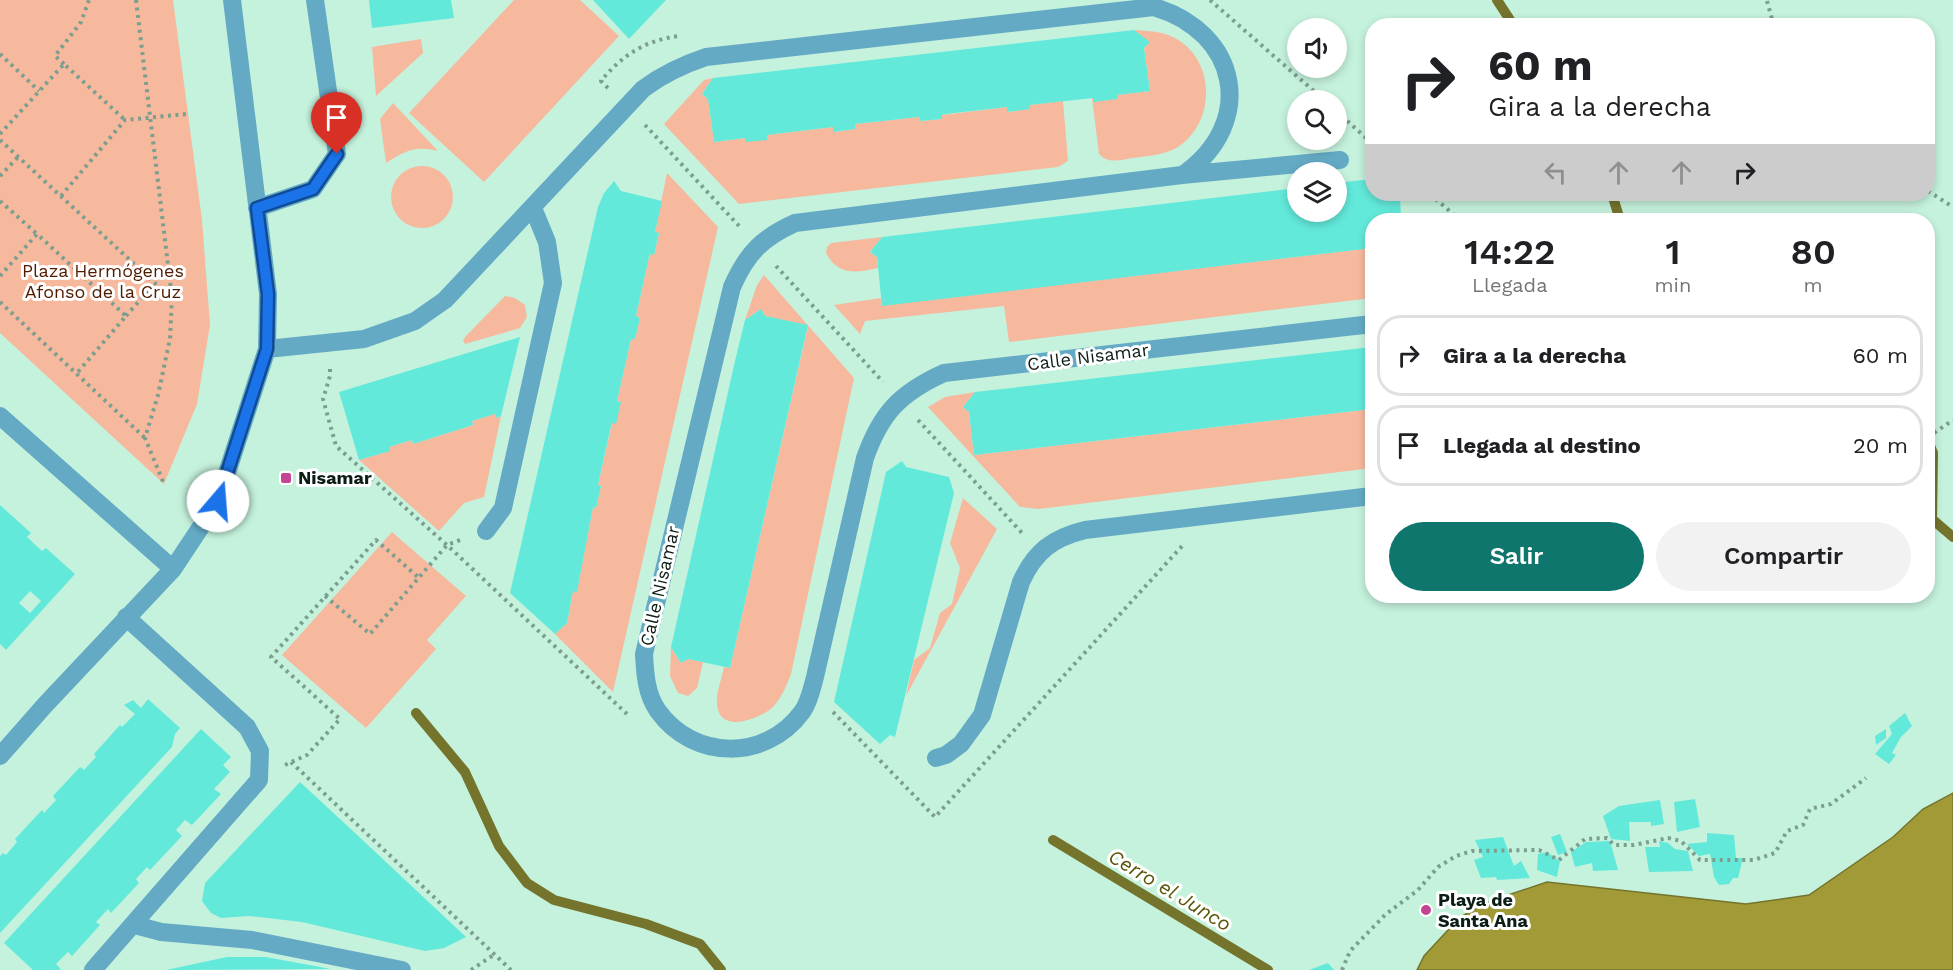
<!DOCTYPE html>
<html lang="es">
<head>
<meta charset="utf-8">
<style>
  body { margin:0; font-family:"Work Sans",sans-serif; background:#f2f2f2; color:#202124; height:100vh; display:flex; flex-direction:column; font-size:22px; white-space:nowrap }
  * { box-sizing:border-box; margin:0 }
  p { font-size:20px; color:#757577 }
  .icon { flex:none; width:33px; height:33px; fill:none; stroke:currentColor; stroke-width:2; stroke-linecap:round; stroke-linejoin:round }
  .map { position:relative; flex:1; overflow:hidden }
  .sheet { position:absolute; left:1365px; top:213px; width:570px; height:390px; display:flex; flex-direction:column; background:#fff; border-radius:24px; box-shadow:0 3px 9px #0003 }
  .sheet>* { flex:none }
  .banner { position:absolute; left:1365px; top:18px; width:570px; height:183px; border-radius:24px; box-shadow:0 3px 9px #0003; background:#fff; color:#202124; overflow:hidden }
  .controls { position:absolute; left:1287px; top:18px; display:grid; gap:12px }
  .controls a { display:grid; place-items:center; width:60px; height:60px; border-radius:50%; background:#fff; box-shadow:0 3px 9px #0003; font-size:30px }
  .pin { position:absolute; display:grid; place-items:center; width:51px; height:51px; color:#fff; margin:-62px -26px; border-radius:50% 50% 50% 0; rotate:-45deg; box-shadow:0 0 6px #0007 }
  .pin .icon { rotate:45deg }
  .me { position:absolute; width:66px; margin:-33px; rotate:18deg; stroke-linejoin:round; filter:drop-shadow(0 0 4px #0008) }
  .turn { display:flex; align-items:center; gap:21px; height:126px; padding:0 24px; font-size:27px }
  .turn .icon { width:78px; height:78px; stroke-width:2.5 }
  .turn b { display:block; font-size:42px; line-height:51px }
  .lanes { display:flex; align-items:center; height:57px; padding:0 24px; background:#0003; justify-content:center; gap:30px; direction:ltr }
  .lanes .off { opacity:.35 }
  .eta { display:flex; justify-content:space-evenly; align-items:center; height:102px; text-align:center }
  .eta b { font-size:36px; font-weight:600; line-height:42px }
  .cta { display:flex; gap:12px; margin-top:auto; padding:12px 24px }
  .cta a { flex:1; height:69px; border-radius:36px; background:#0f766e; color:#fff; font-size:24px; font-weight:600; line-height:69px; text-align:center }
  .cta a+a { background:#f2f2f2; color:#202124 }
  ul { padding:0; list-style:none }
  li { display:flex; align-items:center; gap:18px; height:81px; margin:0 12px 9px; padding:0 12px; border:3px solid #e0e0e0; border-radius:24px }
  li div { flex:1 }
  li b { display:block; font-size:22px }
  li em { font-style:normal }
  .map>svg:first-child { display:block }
</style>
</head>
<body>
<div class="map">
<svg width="1953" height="970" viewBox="0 0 1953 970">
  <rect width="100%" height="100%" fill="#c5f2dd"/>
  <path fill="#f6b99e" d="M0 0H173L202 220 210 325 197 404 164 484 0 333Z
    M514 0H580L619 36 484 182 409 113Z
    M1134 30C1149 31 1162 31 1175 38 1216 60 1216 122 1178 147 1165 155 1148 156 1133 158 1120 160 1108 164 1099 154L1092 98 1150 91 1144 48 1149 42Z
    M421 39 423 53 376 96 372 47Z
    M713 78 702 94 708 99 714 142 745 138 768 139 767 135 833 127V132L855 129V124L919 117 920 121 942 119V115L1007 107 1008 112 1029 109V105L1063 101 1068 161 1058 167 739 204 664 124 704 80Z
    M393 103 438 151C416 145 404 151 386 163L380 119Z
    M391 197a31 31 0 1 1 62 0a31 31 0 1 1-62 0Z
    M667 173 718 227 613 692 555 634 567 623 573 591H577L593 507 596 508 601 486 598 485 612 423 621 402 617 401 631 339H635L640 318 636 316 649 257V254L654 255 659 234 655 232Z
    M882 237 870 252 877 257 878 268C856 273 838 276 826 253L827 247 831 243Z
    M1372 248V298L1009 342 1004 306 865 321 860 334 834 305 881 298 882 305Z
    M764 275 854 378 791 674C786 687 782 697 773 707 760 719 719 735 717 704 716 692 722 678 724 667L730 668 808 326 765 316 761 309 745 320 757 285Z
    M505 296 515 298 525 305 527 317 520 328 465 344 463 341 465 337Z
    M975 392 963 407 969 412 974 455 1372 409V468L1039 509 1020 507 928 407 945 397Z
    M495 414 497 418 501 416 484 497 464 503 439 531 359 460 389 451V447L412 440 413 444 473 425 472 421Z
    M963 498 997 529 906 696 914 660 930 648 940 613 952 604 960 568 950 543Z
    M392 532 466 596 427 640 436 649 366 728 282 655Z
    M671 647 681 663 688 659 703 662 697 688 688 696 678 693 670 676Z"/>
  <path fill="#a19a37" stroke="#74742d" stroke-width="1.5" d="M1953 793V970H1417L1424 956 1460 917 1493 900 1547 882 1746 904 1809 895 1893 837 1923 809Z"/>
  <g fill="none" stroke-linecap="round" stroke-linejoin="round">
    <path stroke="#74742d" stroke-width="10" d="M1497 0 1514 26
      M1612 194 1620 220
      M1928 441 1933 453 1932 519 1953 537
      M416 713 465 772 499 846 527 883 554 900 646 924 700 944 721 970
      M1053 840 1268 970"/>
  </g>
  <path fill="#62e9da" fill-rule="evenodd" d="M369 0H451L454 18 372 28Z
    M593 0H666L629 39Z
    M1134 30 1150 42 1144 48 1150 91 1117 95V99L1094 102 1093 98 1029 105 1030 109 1007 112V107L946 114 942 115V119L920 121 919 117 855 124V129L833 132V127L767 135 768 140 745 142V138L714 142 708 99 702 94 713 78Z
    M1372 179V194H1400L1401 220H1372V248L882 306 877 257 870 252 882 237 1298 188V212H1336V183Z
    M614 181 621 191 662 201 655 232 659 233 654 255 649 254V257L636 316 640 318 635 339H631L617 401 621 402 616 424 612 423 611 426 598 485 601 486 596 508 593 507 577 592 573 591 567 623 555 634 510 593 598 207 604 193Z
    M761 309 765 316 808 325 730 668 688 659 681 663 671 647 735 361 745 320Z
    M520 337 501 416 496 418 495 414 472 421 473 425 413 444 412 440 389 447 390 451 359 460 339 392Z
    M1372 347V409L974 455 969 412 963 407 975 392Z
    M902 461 906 467 949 477 954 493 895 737 890 735 880 744 834 702 886 472Z
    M0 505 31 533 27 537 42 551 46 548 75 574 6 650 0 644ZM30 591 41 601 30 613 19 603Z
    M148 699 180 728 175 734 172 747 0 933V856L3 853 6 855 17 842 15 839 42 810 44 813 56 800 53 796 80 767 84 770 96 757 94 754 120 725 122 727 135 714 124 705 133 700 141 708Z
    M1905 713 1912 726 1901 737 1892 753 1896 755 1889 764 1875 754 1892 734 1889 726Z
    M201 729 231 757 223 765 230 772 214 789 221 794 192 825 185 820 176 830 182 836 150 870 147 867 136 879 139 883 111 913 108 909 96 922 100 925 72 956 68 952 56 964 61 969 59 970H33L4 943Z
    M1886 729V738L1876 745 1875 736Z
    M300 782 354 832 466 937 444 948 425 951 302 922 249 916 221 918 211 913 202 901 205 883Z
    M1695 799 1700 827 1677 832 1674 802Z
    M1660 800 1664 824 1651 826V822H1629L1630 841 1611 839 1603 816 1619 806Z
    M1707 833 1734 835 1736 858H1743L1738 878H1733L1729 884 1719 885 1714 877 1710 854 1699 856 1687 844 1707 842Z
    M1560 834 1567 852 1558 855 1551 837Z
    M1503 837 1514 866 1521 861 1530 878 1497 880 1496 877 1481 878 1474 860 1483 857 1475 840Z
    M1610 841 1618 870 1593 871 1592 863 1575 867 1571 852 1586 842Z
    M1659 841 1668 843 1675 849 1688 851 1693 871 1649 872 1645 847H1660Z
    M1547 852 1560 861 1557 877 1537 870 1538 854Z
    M227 957H266L331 969 166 970Z
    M1328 963 1334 970H1309Z"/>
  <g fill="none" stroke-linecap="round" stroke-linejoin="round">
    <path stroke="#7c9e8f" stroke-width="4" stroke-dasharray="3 4.5" stroke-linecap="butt" d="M136 0 172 298 170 339 158 395 145 438 164 484
      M1210 0 1324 100
      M1767 1 1774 26
      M0 54 39 91
      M64 64 55 56 81 22 89 0
      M608 88 601 81C622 55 646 40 679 36
      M1336 111 1372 143
      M645 125 740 227
      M0 134 64 64 125 120
      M0 140 171 298
      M0 176 18 157
      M1928 191 1953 207
      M1430 194 1460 220
      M61 196 125 120 187 114
      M0 201 37 234
      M776 266 883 382
      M0 276 37 234 126 316 77 373
      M0 302 145 438
      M126 316 155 283
      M330 369V376L323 399 336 446 447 545 627 714
      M918 420 1023 534
      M1928 437 1953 420
      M325 596 370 634 447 545 463 539
      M833 712 935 817 1183 545
      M291 762 511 970
      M285 765 307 755 340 719 271 657 376 540 418 577
      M471 970 495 954
      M1342 970 1350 951 1386 914 1418 890 1438 867 1456 856 1472 851 1539 850 1559 860 1585 839 1607 838 1614 845H1634L1668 838 1681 841 1700 860H1754L1775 853 1787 831 1803 825 1810 809 1831 804 1866 778"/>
    <path stroke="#64aac5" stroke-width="18" d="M1340 160 1182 175 795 223C762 238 747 253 732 287L644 654C645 673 646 694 658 711 694 761 766 761 802 712 809 703 812 688 815 677L865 458C881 413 900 393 944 373L1372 324
      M257 208 313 189 337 154 315 0
      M267 349 364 339 415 321 445 300 643 89C663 74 682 65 706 57L1154 7C1239 32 1257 122 1184 174
      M0 416 173 569
      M486 531 503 508 553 283 547 242 533 208
      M0 756 45 705 173 569 218 501 267 349 268 294 232 0
      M936 758 946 755 961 744 982 715 1021 582C1035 551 1053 538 1085 530L1372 496
      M135 925 161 932 252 940 402 970
      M93 970 259 780 260 751 247 727 126 617"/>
  </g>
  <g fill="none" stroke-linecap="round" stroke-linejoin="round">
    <g stroke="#114b97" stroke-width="15">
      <path id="route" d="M218 501 267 349 268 294 257 208 313 189 337 154"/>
    </g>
    <use href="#route" stroke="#1a73e8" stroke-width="10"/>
  </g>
  <g fill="#c24594" stroke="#fff" stroke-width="2">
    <rect x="280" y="472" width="12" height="12" rx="3"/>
    <circle cx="1426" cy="910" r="6"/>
  </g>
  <g text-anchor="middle" stroke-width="6" stroke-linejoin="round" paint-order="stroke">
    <g font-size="18" fill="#511b00" stroke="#fff">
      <text x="103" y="277">Plaza Hermógenes<tspan x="103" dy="21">Afonso de la Cruz</tspan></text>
    </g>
    <g font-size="18" fill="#0c1d16" stroke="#fff">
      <text transform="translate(1088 357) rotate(-7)" y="6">Calle Nisamar</text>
      <text transform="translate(660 586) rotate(-77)" y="6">Calle Nisamar</text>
    </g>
    <g font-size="18" font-weight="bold" fill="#0c1d16" stroke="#fff" text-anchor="start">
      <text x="298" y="484">Nisamar</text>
      <text x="1438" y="906">Playa de<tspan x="1438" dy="21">Santa Ana</tspan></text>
    </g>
    <g font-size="20" font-style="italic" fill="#5a5508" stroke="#fff">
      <text transform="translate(1170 890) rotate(31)" y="7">Cerro el Junco</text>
    </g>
  </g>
</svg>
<div class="controls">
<a><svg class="icon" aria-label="sound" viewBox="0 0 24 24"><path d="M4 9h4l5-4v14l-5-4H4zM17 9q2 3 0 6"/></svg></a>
<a><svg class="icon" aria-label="search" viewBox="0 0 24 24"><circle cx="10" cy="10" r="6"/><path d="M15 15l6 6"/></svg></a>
<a><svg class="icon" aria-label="layers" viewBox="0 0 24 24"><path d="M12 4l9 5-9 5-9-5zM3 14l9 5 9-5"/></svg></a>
</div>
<div class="pin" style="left:337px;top:154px;background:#d93025"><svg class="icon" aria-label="arrive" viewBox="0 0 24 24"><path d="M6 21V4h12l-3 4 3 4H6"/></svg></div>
<svg class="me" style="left:218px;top:501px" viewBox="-20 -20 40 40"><circle r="19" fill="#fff"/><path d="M0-13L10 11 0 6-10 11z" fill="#1a73e8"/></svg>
<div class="banner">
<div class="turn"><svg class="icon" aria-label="right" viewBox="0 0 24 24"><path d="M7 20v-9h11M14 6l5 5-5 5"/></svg><div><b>60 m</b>Gira a la derecha</div></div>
<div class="lanes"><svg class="icon off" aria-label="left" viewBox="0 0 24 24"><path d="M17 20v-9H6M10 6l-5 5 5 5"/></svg><svg class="icon off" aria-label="ahead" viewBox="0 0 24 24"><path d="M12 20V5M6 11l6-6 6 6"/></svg><svg class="icon off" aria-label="ahead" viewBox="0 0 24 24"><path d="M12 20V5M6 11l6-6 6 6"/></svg><svg class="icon" aria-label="right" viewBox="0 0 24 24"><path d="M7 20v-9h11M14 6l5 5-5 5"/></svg></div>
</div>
<section class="sheet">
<div class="eta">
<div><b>14:22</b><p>Llegada</p></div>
<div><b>1</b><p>min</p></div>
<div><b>80</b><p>m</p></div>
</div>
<ul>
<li><svg class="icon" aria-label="right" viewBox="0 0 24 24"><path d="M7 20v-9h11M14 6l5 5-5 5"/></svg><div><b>Gira a la derecha</b></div><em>60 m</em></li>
<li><svg class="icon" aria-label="arrive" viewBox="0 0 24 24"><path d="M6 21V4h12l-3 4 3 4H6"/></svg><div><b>Llegada al destino</b></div><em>20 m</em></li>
</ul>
<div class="cta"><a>Salir</a><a>Compartir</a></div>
</section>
</div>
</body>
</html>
